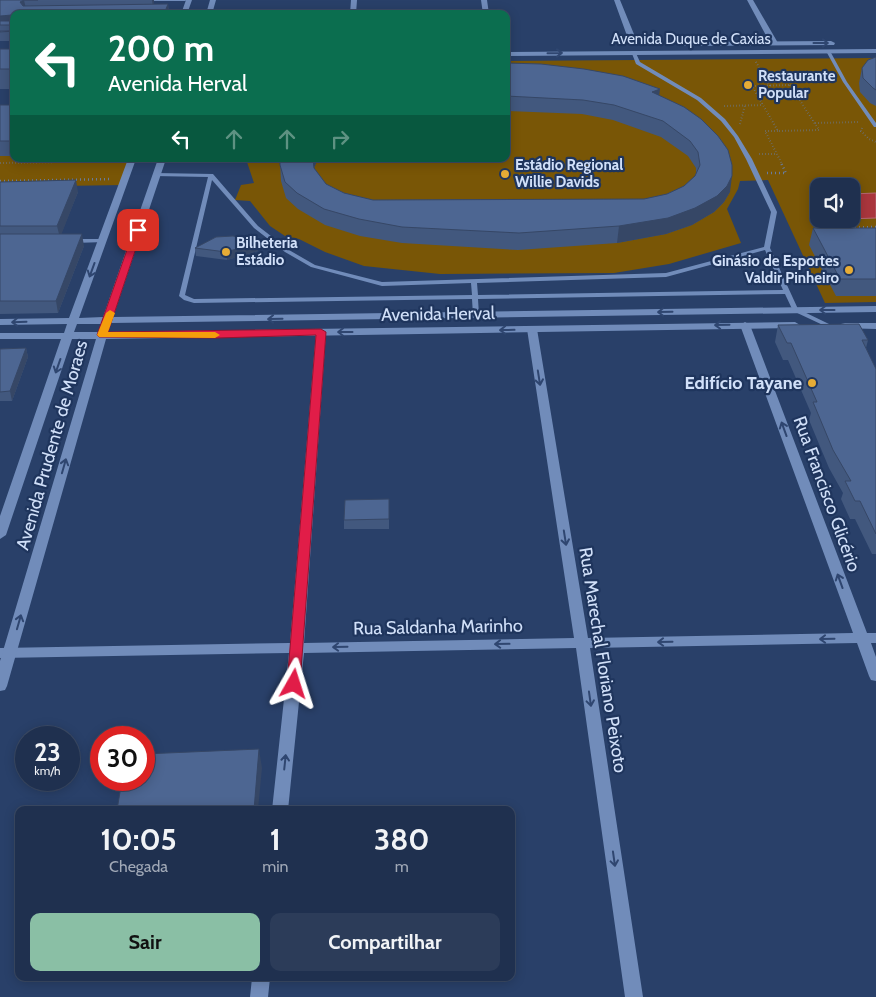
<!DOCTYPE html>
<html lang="pt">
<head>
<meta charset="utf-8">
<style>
  body { margin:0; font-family:Cabin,sans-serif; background:#2c3c59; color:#f1f3f6; height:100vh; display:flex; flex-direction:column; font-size:19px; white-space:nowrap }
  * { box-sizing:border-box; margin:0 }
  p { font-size:16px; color:#a1a9b7 }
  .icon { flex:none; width:28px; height:28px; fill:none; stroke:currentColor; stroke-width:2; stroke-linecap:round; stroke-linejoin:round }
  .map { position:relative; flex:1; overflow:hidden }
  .panel { position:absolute; left:15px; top:806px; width:500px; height:175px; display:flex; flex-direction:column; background:#1f304f; border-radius:10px; box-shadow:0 2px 12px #0003,0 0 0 1px #3c4b66 }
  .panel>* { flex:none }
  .banner { position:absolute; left:10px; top:10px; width:500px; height:152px; border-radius:10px; box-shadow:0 2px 12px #0003,0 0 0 1px #3c4b66; background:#0b6e4f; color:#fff; overflow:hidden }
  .buttons { position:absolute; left:810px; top:178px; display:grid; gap:10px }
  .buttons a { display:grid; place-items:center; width:50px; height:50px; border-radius:10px; background:#1f304f; box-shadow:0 2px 12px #0003,0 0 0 1px #3c4b66; font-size:25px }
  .speed { position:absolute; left:15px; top:726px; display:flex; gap:10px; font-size:25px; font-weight:700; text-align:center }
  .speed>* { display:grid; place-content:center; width:65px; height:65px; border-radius:50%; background:#1f304f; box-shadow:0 2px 12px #0003,0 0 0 1px #3c4b66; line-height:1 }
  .speed small { font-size:12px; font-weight:400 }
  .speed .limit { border:8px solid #d22; background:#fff; color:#111 }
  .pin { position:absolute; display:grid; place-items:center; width:42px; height:42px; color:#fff; margin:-21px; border-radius:10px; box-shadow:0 2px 8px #0006 }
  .me { position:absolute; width:55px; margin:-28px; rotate:6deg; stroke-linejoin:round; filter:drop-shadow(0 0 4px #0008) }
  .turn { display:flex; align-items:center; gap:18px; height:105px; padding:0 15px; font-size:22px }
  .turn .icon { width:65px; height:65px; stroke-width:2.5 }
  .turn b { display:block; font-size:35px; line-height:42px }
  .lanes { display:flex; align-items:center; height:48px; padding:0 15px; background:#0003; justify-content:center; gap:25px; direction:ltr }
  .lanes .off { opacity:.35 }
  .eta { display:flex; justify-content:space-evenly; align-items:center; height:85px; text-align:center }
  .eta b { font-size:30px; font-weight:700; line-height:35px }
  .button { display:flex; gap:10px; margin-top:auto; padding:10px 15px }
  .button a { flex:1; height:58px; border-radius:10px; background:#8abfa5; color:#111; font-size:20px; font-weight:700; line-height:58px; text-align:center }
  .button a+a { background:#2c3c59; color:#f1f3f6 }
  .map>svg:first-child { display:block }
</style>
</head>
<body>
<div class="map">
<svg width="876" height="997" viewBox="0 0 876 997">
  <rect width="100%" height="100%" fill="#294069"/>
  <path fill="#795606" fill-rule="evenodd" d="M876 58V302L825 303 768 180 740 181 738 189 727 209 741 243 669 264 614 273 440 274 364 266 325 252 299 239 285 236 270 226 250 201 235 200 241 185 254 183 246 159H506V61ZM819 186H851V219H819Z
    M0 156H14V159H132L123 185 0 187Z"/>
  <path fill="#aa363d" stroke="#b66975" d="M876 193V218L847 219H851V194Z"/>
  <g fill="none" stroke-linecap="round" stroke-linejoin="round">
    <path stroke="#687c9f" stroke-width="2" stroke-dasharray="0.5 2.5" stroke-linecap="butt" d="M756 62 770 86
      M790 85 819 130 778 131 752 86Z
      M724 106 763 105
      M815 123 859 122
      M740 124 745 105
      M862 128 861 131 869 139 876 142
      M778 131H765L782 164
      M759 154H776
      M0 163 118 161"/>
    <path stroke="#687c9f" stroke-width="2.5" stroke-dasharray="1 3" stroke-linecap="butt" d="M767 173H786L781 163
      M0 181 112 179
      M835 228 876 227"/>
    <path fill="#718cba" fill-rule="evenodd" d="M142 0H187L185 1H144Z
      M185 9 187 10 186 11 160 12 158 11 160 10Z
      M826 50 830 51 847 82 876 123V127H874L843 82 826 51Z
      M631 51H635L640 62 701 98 725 119 738 136 752 159 777 212 770 248 798 309 829 324V326H825L793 311 785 294 478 299 479 315 476 317 473 315 472 299 194 303 184 300 179 296 208 177 154 176 153 175 156 173 213 174 258 226 289 250 315 265 382 282 666 273 764 247 771 212 746 159 734 137 721 121 697 100 636 64ZM212 180 254 228 285 252 311 267 382 286 471 283 472 295 194 299 185 295ZM765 250 783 290 478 295 477 283 666 277Z
      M103 239 105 240V242L74 243 71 241 74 239Z"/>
    <path fill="#718cba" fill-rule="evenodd" d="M351 0H357L356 14H350Z
      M481 0H487L489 14H483Z
      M614 0H620L638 44 637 46 630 44Z
      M747 0H753L778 43 777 45 770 43Z
      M745 322 750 325 867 633H876V643H871L876 657V681L871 680 869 676 857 643 590 648 643 997H625L576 648 304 653 288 810H272L289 653 0 658V648L290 643 316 332 321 329 326 332 304 643 574 638 527 329 532 326 537 329 588 638 853 633 740 325Z
      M252 978H270L268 997H250Z"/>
    <path fill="#718cba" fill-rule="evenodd" d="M186 0H192L187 14H181Z
      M210 0H216L212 14H206Z
      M831 41 835 43 834 45 681 46 677 44 681 42Z
      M876 49V53L506 56V52Z
      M128 159H136L79 318 103 317 158 159H166L113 317 876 306V312L111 323 108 332 795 322 800 325 795 328 106 339 7 686 5 690 0 691V661L96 339H72L6 535 0 539V516L61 339H0V333H64L67 324 0 325V319L69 318ZM77 324H101L98 332H74Z
      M845 323H876V329L841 328 840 326 841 324Z"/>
  </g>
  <path fill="#42587e" d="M0 0H154V4H168L169 13 14 14V41H0Z
    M0 49H14V89H0Z
    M876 57V106L870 103 860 92 859 83 862 68Z
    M506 63 659 96 730 192 724 202 714 212 692 225 666 234 617 243 518 250 402 243 360 236 325 225 298 209 286 198 281 181 280 163 262 159H318L314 168 326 184 344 193 373 200 644 199 667 194 684 186 695 176 696 173V168L688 156 661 137 613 120 582 114 506 111Z
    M0 105H14V156H0Z
    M0 182 78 192 61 234 84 246 58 313 0 314Z
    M813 228H876V296H836L809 245Z
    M257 243 258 251 227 260 196 256 195 248Z
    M778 325 868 340 866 348 876 369V554H872L855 519H850L841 499 843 493 829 468 809 420 811 413 788 360H783L775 342Z
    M26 348 28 357 12 401H0V349Z
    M389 499V529H344V520Z"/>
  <path fill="#364766" d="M24 0 26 9 20 2Z
    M152 0H154V3L153 8Z
    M168 4 169 14H164Z
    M12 15 14 24 0 25V16Z
    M660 89 658 104 652 92Z
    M312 159H318L313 170Z
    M732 176 730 192 724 202 714 212 692 225 666 234 617 243 619 226Z
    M76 180 78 192 60 238 57 226Z
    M82 234 84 246 58 313 56 301Z
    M257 243 258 251 227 260 226 252Z
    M26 348 28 357 12 401 10 391Z
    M259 749 262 768 258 810H254Z"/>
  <path fill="#4d6692" stroke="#364766" d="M0 0H38H24L20 2 23 6 168 4 164 14H14V17L12 15 0 16Z
    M14 17V31L0 32V31H12L13 25H0V21H12Z
    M0 49H14V69H0Z
    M876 57V90L873 88 863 78 862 68 868 60Z
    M506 63 541 64 584 69 623 76 660 89 652 92 684 107 701 119 718 136 728 150 732 165V176L727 186 717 196 695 208 668 218 619 226 519 233 402 227 359 219 324 209 297 193 285 182 280 165V159H313L314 168 326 184 344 193 373 200 644 199 667 194 684 186 695 176 700 165 698 152 690 141 663 121 614 105 583 100 506 96Z
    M0 105H14V141H0Z
    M76 180 57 226H0V182Z
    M813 228H876V279H840Z
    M0 234H82L56 301H0Z
    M233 236 257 243 226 252 195 248 216 237Z
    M859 324 868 340H862L876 369V534L860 501H855L845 481H851L833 450 813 402H817L791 343H787L778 325Z
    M26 348 10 391 0 392V349Z
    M389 499V519L344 520 345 500Z
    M259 749 254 810H117L122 780H144V754Z"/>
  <defs><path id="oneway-shaft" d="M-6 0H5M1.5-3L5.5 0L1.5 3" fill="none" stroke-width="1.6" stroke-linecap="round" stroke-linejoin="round" transform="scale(1.25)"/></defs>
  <g stroke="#2f4670">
    <use href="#oneway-shaft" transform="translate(821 43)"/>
    <use href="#oneway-shaft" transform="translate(555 53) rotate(-1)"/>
    <use href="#oneway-shaft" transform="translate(92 270) rotate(110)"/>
    <use href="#oneway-shaft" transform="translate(827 310) rotate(180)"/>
    <use href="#oneway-shaft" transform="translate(665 312) rotate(179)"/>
    <use href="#oneway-shaft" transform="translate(275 319) rotate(179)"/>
    <use href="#oneway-shaft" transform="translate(19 322) rotate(178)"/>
    <use href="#oneway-shaft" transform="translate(722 325) rotate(179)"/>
    <use href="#oneway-shaft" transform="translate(507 330) rotate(179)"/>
    <use href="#oneway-shaft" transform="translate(345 332) rotate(-180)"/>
    <use href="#oneway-shaft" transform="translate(58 366) rotate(109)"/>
    <use href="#oneway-shaft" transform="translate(539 378) rotate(81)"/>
    <use href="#oneway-shaft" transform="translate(784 429) rotate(-110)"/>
    <use href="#oneway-shaft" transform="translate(64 466) rotate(-74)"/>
    <use href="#oneway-shaft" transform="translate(565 538) rotate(81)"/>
    <use href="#oneway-shaft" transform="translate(840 581) rotate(-110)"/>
    <use href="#oneway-shaft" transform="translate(19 622) rotate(-74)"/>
    <use href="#oneway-shaft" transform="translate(827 639) rotate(179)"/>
    <use href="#oneway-shaft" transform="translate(665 642) rotate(179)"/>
    <use href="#oneway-shaft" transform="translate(502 644) rotate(179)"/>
    <use href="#oneway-shaft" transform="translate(340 647) rotate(179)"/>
    <use href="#oneway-shaft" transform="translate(590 699) rotate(82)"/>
    <use href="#oneway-shaft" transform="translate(285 762) rotate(-84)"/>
    <use href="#oneway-shaft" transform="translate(614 859) rotate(82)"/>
  </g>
  <path fill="#e11d48" stroke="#92132f" d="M138 227 142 230 108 332 321 329 326 332 300 684 298 687H289L287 684 316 335 217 338 99 337 97 335 134 230Z"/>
  <path fill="#f59e0b" d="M110 310 115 313 108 332H215L220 335 215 338 99 337 97 335 106 313Z"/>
  <g fill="#e6ac36" stroke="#1f355d" stroke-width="2">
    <circle cx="748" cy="85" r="5"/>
    <circle cx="505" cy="174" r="5"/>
    <circle cx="226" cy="252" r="5"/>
    <circle cx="849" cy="270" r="5"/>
    <circle cx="812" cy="383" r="5"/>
  </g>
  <g text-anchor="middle" stroke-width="4.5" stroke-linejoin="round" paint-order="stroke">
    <g font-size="15" fill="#d1e0f9" stroke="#1f355d">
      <text x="691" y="44">Avenida Duque de Caxias</text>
    </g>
    <g font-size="15" font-weight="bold" fill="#d1e0f9" stroke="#1f355d" text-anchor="start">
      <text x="758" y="81">Restaurante<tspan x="758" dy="17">Popular</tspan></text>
      <text x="515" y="170">Estádio Regional<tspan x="515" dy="17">Willie Davids</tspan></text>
      <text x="236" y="248">Bilheteria<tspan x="236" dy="17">Estádio</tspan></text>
      <text x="839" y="266" text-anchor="end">Ginásio de Esportes<tspan x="839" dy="17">Valdir Pinheiro</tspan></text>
    </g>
    <g font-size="18" fill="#d1e0f9" stroke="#1f355d">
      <text transform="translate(438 314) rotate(-1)" y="6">Avenida Herval</text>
      <text transform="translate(52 445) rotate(-74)" y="6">Avenida Prudente de Moraes</text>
      <text transform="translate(827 494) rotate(70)" y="6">Rua Francisco Glicério</text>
      <text transform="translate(438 627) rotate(-1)" y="6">Rua Saldanha Marinho</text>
      <text transform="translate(603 660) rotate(81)" y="6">Rua Marechal Floriano Peixoto</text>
    </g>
    <g font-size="18" font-weight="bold" fill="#d1e0f9" stroke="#1f355d" text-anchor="end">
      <text x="802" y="389">Edifício Tayane</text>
    </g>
  </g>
</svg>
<div class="buttons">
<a><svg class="icon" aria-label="sound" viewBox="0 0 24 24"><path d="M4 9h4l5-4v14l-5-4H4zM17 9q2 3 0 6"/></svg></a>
</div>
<div class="speed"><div>23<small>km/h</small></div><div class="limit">30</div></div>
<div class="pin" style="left:138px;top:230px;background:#d93025"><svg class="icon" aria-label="arrive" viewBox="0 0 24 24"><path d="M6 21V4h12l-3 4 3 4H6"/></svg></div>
<svg class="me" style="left:294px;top:684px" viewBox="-20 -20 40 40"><path d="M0-17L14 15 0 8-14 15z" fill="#e11d48" stroke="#fff" stroke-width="4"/></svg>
<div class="banner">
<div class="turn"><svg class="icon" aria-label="left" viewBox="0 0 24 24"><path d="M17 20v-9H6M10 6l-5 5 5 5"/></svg><div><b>200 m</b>Avenida Herval</div></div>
<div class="lanes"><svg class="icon" aria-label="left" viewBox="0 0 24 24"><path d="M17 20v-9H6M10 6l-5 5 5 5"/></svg><svg class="icon off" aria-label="ahead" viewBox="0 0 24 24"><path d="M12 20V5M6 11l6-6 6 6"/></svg><svg class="icon off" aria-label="ahead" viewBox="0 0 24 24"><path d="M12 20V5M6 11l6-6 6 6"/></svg><svg class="icon off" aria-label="right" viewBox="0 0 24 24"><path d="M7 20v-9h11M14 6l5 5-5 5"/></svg></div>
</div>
<section class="panel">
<div class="eta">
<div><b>10:05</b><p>Chegada</p></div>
<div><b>1</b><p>min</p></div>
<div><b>380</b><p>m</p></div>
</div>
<div class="button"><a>Sair</a><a>Compartilhar</a></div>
</section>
</div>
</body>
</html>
